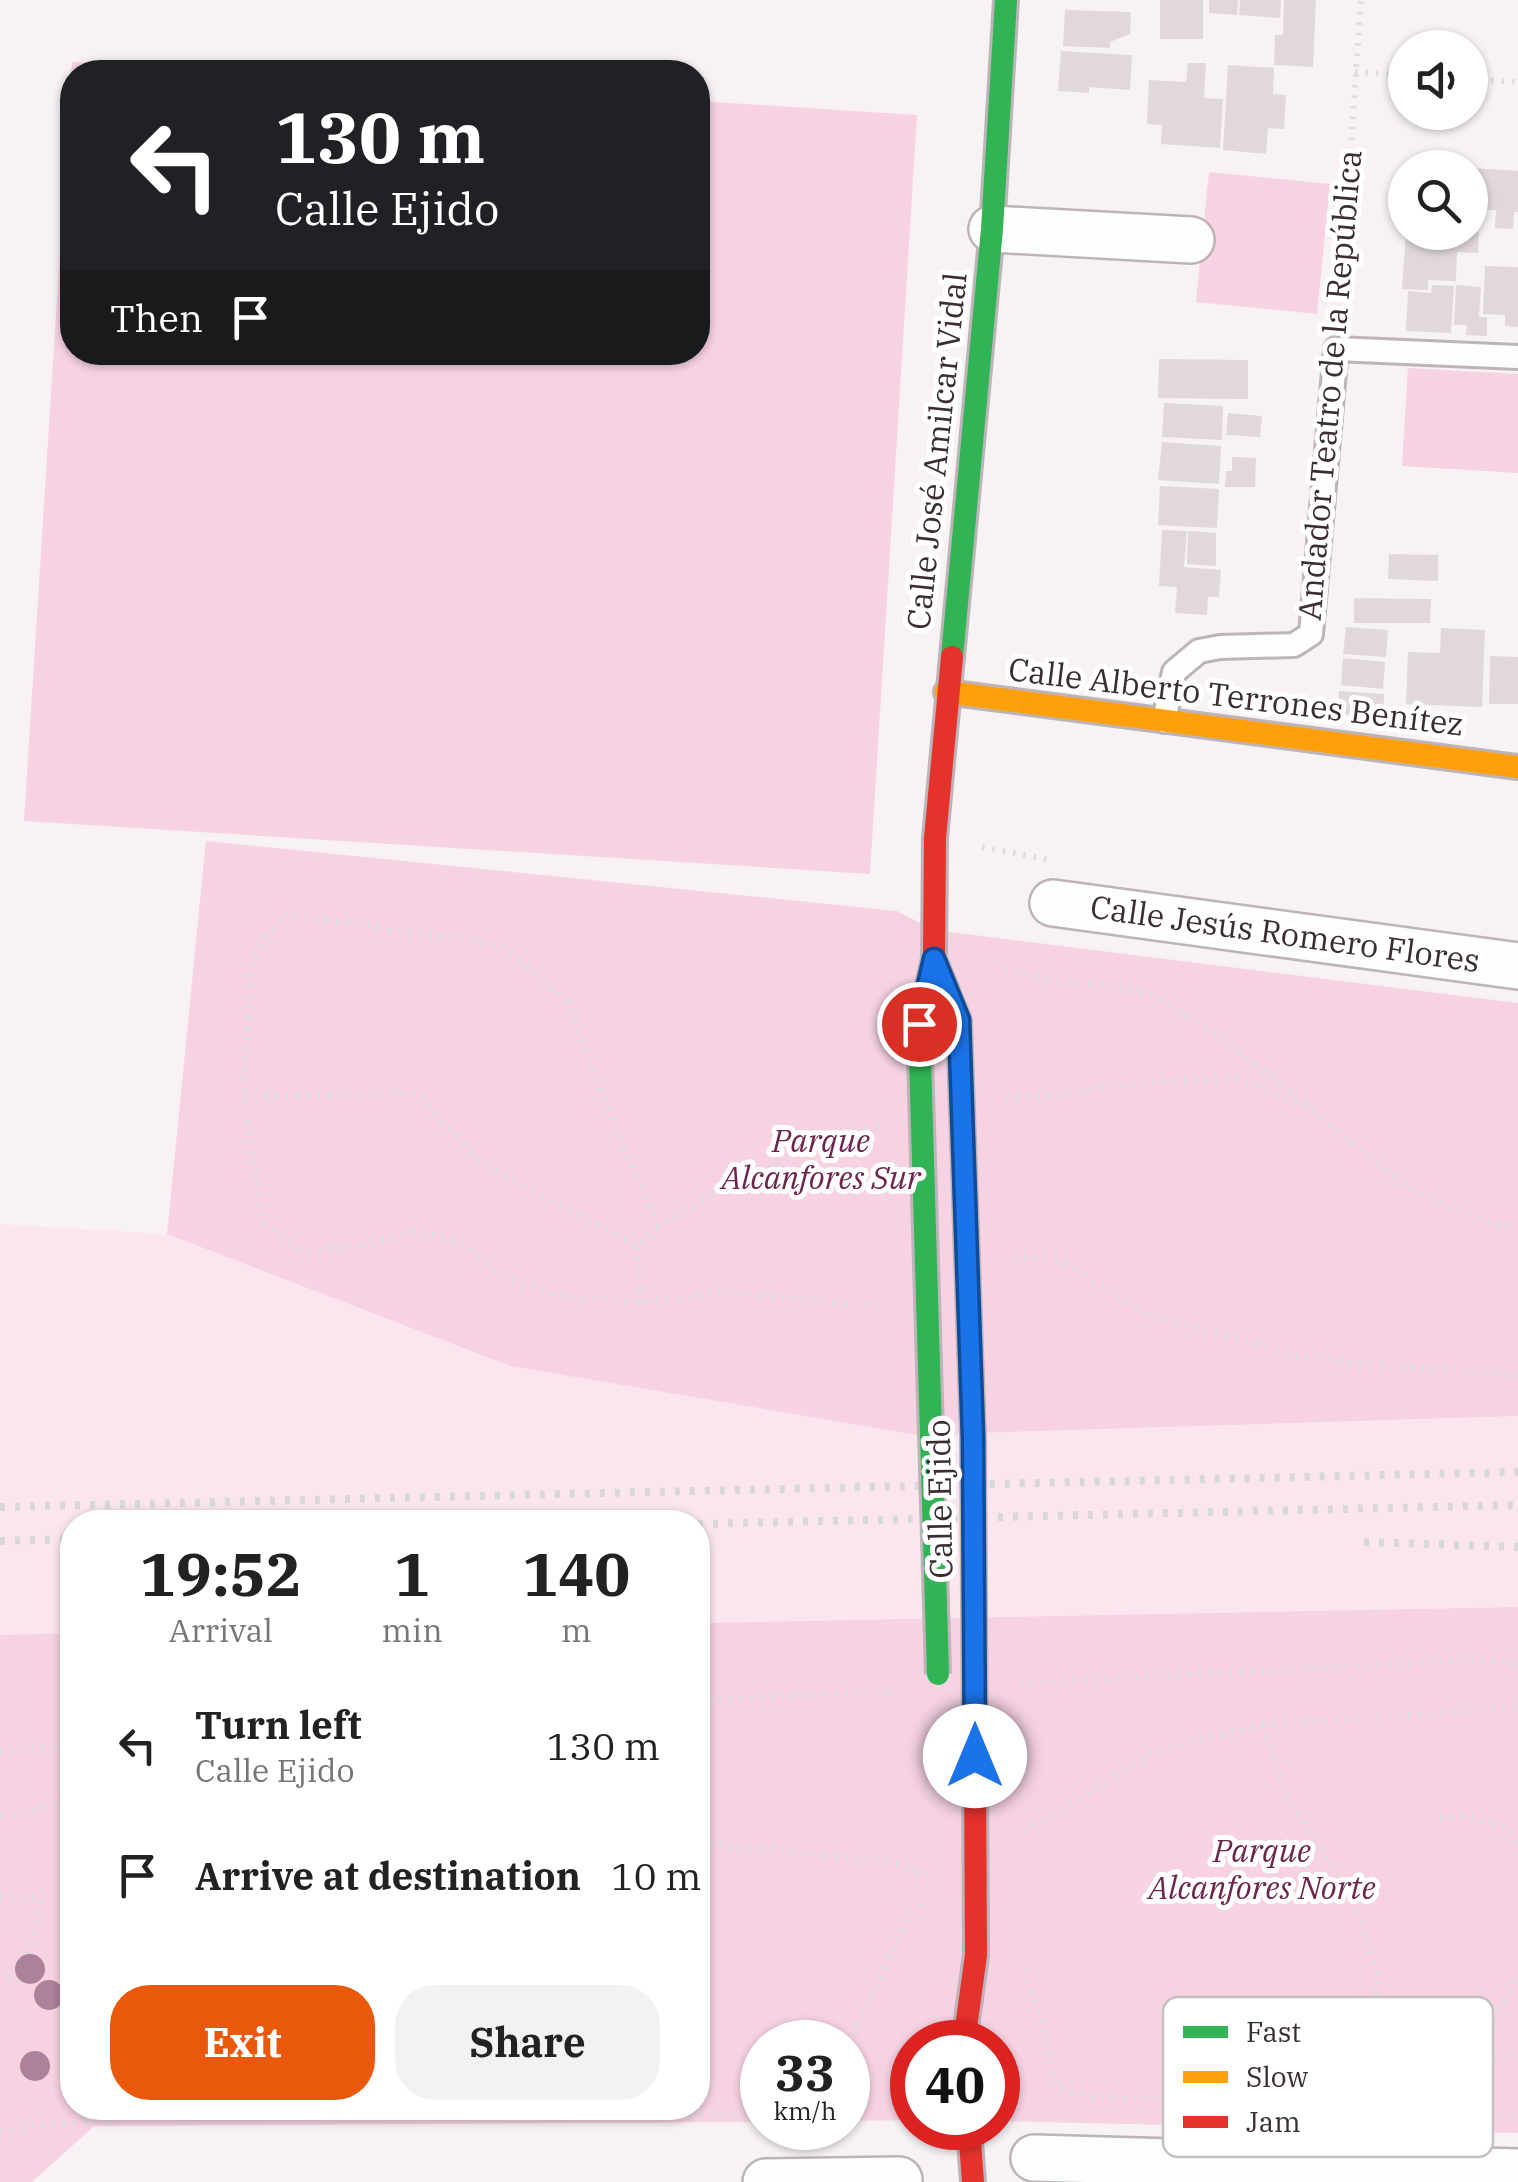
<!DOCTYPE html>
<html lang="en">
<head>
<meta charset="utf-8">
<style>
  body { margin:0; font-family:"IBM Plex Serif",serif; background:#f2f2f2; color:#222; height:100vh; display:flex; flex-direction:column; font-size:38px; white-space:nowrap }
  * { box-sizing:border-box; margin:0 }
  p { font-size:32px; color:#767676 }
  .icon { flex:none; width:55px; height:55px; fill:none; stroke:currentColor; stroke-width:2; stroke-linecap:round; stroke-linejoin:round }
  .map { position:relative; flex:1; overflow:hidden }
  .details { position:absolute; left:60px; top:1510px; width:650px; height:610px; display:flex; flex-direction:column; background:#fff; border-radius:40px; box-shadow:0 2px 8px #0004 }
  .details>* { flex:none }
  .hud { position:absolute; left:60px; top:60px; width:650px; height:305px; border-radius:40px; box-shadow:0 2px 8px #0004; background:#202124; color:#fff; overflow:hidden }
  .fabs { position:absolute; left:1388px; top:30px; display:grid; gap:20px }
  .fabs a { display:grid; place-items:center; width:100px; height:100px; border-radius:50%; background:#fff; box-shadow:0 2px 8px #0004; font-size:50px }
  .speed { position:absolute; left:740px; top:2020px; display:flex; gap:20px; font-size:50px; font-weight:700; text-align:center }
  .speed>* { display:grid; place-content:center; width:130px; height:130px; border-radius:50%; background:#fff; box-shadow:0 2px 8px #0004; line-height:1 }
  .speed small { font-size:25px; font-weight:400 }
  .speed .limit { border:15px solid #d22; background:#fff; color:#111 }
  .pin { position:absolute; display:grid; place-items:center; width:85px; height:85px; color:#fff; margin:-42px; border:5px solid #fff; border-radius:50%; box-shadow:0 2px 10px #0007 }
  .me { position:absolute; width:110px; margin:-55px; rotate:0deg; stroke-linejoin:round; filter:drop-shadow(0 0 8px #0008) }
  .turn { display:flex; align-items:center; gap:35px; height:210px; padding:0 50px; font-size:45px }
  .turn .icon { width:130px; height:130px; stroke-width:2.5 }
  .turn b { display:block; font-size:70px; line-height:85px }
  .then { display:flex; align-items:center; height:95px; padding:0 50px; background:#0003; gap:20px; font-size:38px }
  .eta { display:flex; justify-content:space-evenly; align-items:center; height:170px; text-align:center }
  .eta b { font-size:60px; font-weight:800; line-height:70px }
  .action { display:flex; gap:20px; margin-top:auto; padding:20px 50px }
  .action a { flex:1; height:115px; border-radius:40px; background:#ea580c; color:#fff; font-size:40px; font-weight:800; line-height:115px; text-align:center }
  .action a+a { background:#f2f2f2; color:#222 }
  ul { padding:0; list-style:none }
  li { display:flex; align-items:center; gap:30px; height:130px; padding:0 50px }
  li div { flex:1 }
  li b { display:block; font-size:38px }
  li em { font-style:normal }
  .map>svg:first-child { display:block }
</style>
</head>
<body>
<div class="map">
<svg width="1518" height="2182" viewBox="0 0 1518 2182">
  <rect width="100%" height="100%" fill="#f8f2f5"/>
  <path fill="#fbe6f0" d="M0 1224 167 1234 510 1366 917 1435 1518 1416V1607L698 1623V1522H72V1633L0 1635Z"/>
  <path fill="#f6d2e3" d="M72 62 241 72H72V352H698V101L917 115 870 874 24 821Z
    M1209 172 1330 184 1317 314 1196 302Z
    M1408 368 1518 374V473L1402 466Z
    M206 841 897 911 934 930 1518 1003V1416L917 1435 510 1366 167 1234Z
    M1518 1607V2133L998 2121V2042H912V2120L848 2121V2042H762V2122L94 2126 32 2182H0V1635L72 1633V2108H698V1623Z"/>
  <path fill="#e1d8dc" d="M1160 0H1203V39H1160Z
    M1209 0H1238L1237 15 1209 13Z
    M1240 0H1281L1280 18 1239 15Z
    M1284 0H1316L1313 67 1274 65 1275 35H1283Z
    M1065 10 1131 12 1130 34 1110 42V48L1063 46Z
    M1061 51 1132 55 1130 90 1089 87V93L1058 91Z
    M1188 63H1206L1204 98 1223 99 1220 148 1161 144 1162 125 1147 124 1149 80 1186 82Z
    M1228 65 1274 68 1273 94 1286 95 1284 129 1268 128 1266 154 1223 150Z
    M1412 156 1462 157V168H1412Z
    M1470 168 1518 171V212H1514L1513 229 1495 228 1496 210H1484L1486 187 1470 186Z
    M1406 232H1479L1478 253 1457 252 1456 281 1428 280V290L1402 289Z
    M1485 266 1518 267V327L1505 326V315L1483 314Z
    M1432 285 1454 286 1451 333 1406 331 1408 291 1431 293Z
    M1456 285 1481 287 1479 317H1487V336L1466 335 1467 325H1454Z
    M1159 359 1248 360V399L1158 398Z
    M1164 403 1223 406 1222 440 1162 437Z
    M1228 413 1262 416 1260 437 1226 435Z
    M1162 442 1221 446 1219 484 1158 480Z
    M1232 457 1256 458 1255 487H1225L1226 471H1232Z
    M1160 486 1219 489 1217 528 1158 525Z
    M1162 530 1187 531 1184 567 1221 570 1219 597H1208L1207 615 1175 613 1177 587 1159 586Z
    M1188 531 1216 533V566L1187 564Z
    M1389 554 1438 555V581L1388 579Z
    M1354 598 1431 599 1430 623H1354Z
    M1346 627 1388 630 1386 657 1343 654Z
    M1441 628 1485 630 1482 707 1406 704 1408 652 1440 653Z
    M1490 656 1518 657V704H1489Z
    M1343 658 1385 662 1383 689 1341 685Z
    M1339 691 1384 694 1383 717 1338 714Z"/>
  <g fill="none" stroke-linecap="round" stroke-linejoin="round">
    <g stroke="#bdb4b8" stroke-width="28">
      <path id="lane" d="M1164 721 1174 672 1199 651 1220 647 1294 645 1311 634 1336 349 1518 357"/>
    </g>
    <g stroke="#bdb4b8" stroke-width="50">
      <path id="street" d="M992 229 1191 240
        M1053 903 1518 966
        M1034 2158 1518 2172
        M766 2182 899 2180"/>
    </g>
    <g stroke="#bdb4b8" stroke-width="28">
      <path id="fast" d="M952 657 992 229 1006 0"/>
    </g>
    <g stroke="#bdb4b8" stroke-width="28">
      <path id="slow" d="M946 692 1518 767"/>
    </g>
    <g stroke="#bdb4b8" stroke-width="28">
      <path id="jam" d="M934 959 935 838 952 657
        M969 2128 973 2182"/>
    </g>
    <path stroke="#dedcdc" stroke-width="6" stroke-dasharray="2.5 8" stroke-linecap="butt" d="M1355 72 1405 75
      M1470 79 1518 82
      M1339 318 1361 0
      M982 847 1049 860
      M1005 971 1152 994 1229 1043 1412 1190 1494 1225H1518
      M244 1097 418 1093 480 1162 638 1247C677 1207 730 1186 780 1163 812 1149 842 1133 876 1126
      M1006 1100 1154 1082 1236 1079 1308 1108
      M658 1226 612 1121 568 1002 504 947 283 913 252 960 244 1097 263 1223 300 1249 358 1247 416 1231 465 1243 498 1274 553 1295 640 1302 731 1292 881 1308
      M638 1247 640 1302
      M1013 1258 1058 1259 1144 1313 1299 1356 1453 1372 1518 1374
      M1020 1683 1474 1660 1518 1664
      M698 1700 898 1690
      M1263 1725 1288 1799 1354 1899 1377 1974 1369 2079
      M0 1751 72 1743
      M0 1815 72 1803
      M1440 1819 1462 1816 1507 1827 1518 1841
      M1024 1831 1155 1752 1263 1725 1518 1707
      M698 1844 891 1861 927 1877
      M0 1899 41 1900 23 1980 0 1976
      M1025 1970 1042 2025 1056 2087 1090 2096 1283 2104 1369 2079 1414 2084 1466 2066 1518 2053
      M848 2045 912 1911 930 1902
      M1467 2065 1518 1976
      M1289 2104 1518 2117
      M128 2108 117 2118 762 2115
      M0 2130 117 2118 151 2108"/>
    <use href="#lane" stroke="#fefdfe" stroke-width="22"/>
    <use href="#street" stroke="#fefdfe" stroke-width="45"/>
    <use href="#fast" stroke="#30b455" stroke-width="22"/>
    <use href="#slow" stroke="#ff9f0a" stroke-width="22"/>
    <use href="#jam" stroke="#e5322d" stroke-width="22"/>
    <path stroke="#d9d8d8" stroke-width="8" stroke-dasharray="5 10" stroke-linecap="butt" d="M0 1507 1518 1472
      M698 1524 1518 1505
      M0 1541 72 1539
      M1364 1542 1518 1547"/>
    <g stroke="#bdb4b8" stroke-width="28" stroke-linecap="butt">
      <path id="fast-bridge" d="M934 959 959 1021 973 1437 975 1769
        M934 959 919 1024 938 1674"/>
    </g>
    <g stroke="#bdb4b8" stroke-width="28" stroke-linecap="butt">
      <path id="jam-bridge" d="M964 2042 976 1955 975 1769"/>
    </g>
    <use href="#fast-bridge" stroke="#30b455" stroke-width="22"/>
    <use href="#jam-bridge" stroke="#e5322d" stroke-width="22"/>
  </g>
  <g fill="#ac8199">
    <circle cx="30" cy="1969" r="15"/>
    <circle cx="49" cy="1995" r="15"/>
    <circle cx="35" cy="2066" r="15"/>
  </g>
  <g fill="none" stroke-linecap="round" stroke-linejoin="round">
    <g stroke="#114b97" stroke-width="25">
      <path id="route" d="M919 1024 934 959 959 1020 973 1437 975 1756"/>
    </g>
    <use href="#route" stroke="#1a73e8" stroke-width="18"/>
  </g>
  <g text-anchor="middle" stroke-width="10" stroke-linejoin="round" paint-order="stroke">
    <g font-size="32" fill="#3a2e34" stroke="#fff">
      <text transform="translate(1330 385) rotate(-85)" y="11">Andador Teatro de la República</text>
      <text transform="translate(937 451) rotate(-84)" y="11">Calle José Amilcar Vidal</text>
      <text transform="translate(1236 697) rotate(7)" y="11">Calle Alberto Terrones Benítez</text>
      <text transform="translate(1285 934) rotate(8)" y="11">Calle Jesús Romero Flores</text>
      <text transform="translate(940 1499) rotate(-91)" y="11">Calle Ejido</text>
    </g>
    <g font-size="32" font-style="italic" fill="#6d244d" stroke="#fff">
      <text x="821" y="1152">Parque<tspan x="821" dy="37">Alcanfores Sur</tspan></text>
      <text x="1262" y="1862">Parque<tspan x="1262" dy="37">Alcanfores Norte</tspan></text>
    </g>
  </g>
  <rect x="1163" y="1997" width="330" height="160" rx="15" fill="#fff" stroke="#c4c0c2" stroke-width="2.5"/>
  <rect x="1183" y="2026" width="45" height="12" fill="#30b455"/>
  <rect x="1183" y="2071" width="45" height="12" fill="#ff9f0a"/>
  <rect x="1183" y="2116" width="45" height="12" fill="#e5322d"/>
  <g font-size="28" fill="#3a2e34">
    <text x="1246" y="2042">Fast</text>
    <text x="1246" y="2087">Slow</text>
    <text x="1246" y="2132">Jam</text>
  </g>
</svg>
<div class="fabs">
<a><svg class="icon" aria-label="sound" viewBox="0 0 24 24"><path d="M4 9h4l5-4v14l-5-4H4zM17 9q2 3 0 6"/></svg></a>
<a><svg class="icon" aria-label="search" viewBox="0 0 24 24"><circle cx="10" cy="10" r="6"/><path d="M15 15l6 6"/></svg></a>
</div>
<div class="speed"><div>33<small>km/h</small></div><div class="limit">40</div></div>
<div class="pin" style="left:919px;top:1024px;background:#d93025"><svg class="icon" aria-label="arrive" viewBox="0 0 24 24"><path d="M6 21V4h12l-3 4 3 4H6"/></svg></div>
<svg class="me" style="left:975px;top:1756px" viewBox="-20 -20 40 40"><circle r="19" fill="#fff"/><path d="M0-13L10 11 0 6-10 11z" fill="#1a73e8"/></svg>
<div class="hud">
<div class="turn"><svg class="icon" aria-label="left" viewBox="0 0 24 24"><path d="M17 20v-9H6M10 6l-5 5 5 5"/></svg><div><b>130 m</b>Calle Ejido</div></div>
<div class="then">Then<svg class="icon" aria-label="arrive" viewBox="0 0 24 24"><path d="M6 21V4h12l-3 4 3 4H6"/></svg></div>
</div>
<section class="details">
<div class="eta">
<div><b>19:52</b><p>Arrival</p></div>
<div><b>1</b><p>min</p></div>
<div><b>140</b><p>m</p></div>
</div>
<ul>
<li><svg class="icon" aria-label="left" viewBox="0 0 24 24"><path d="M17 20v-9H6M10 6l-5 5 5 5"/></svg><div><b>Turn left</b><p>Calle Ejido</p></div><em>130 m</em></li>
<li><svg class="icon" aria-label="arrive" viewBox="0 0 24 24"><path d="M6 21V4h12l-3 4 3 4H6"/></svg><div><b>Arrive at destination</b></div><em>10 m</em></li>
</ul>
<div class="action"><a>Exit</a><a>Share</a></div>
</section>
</div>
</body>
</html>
